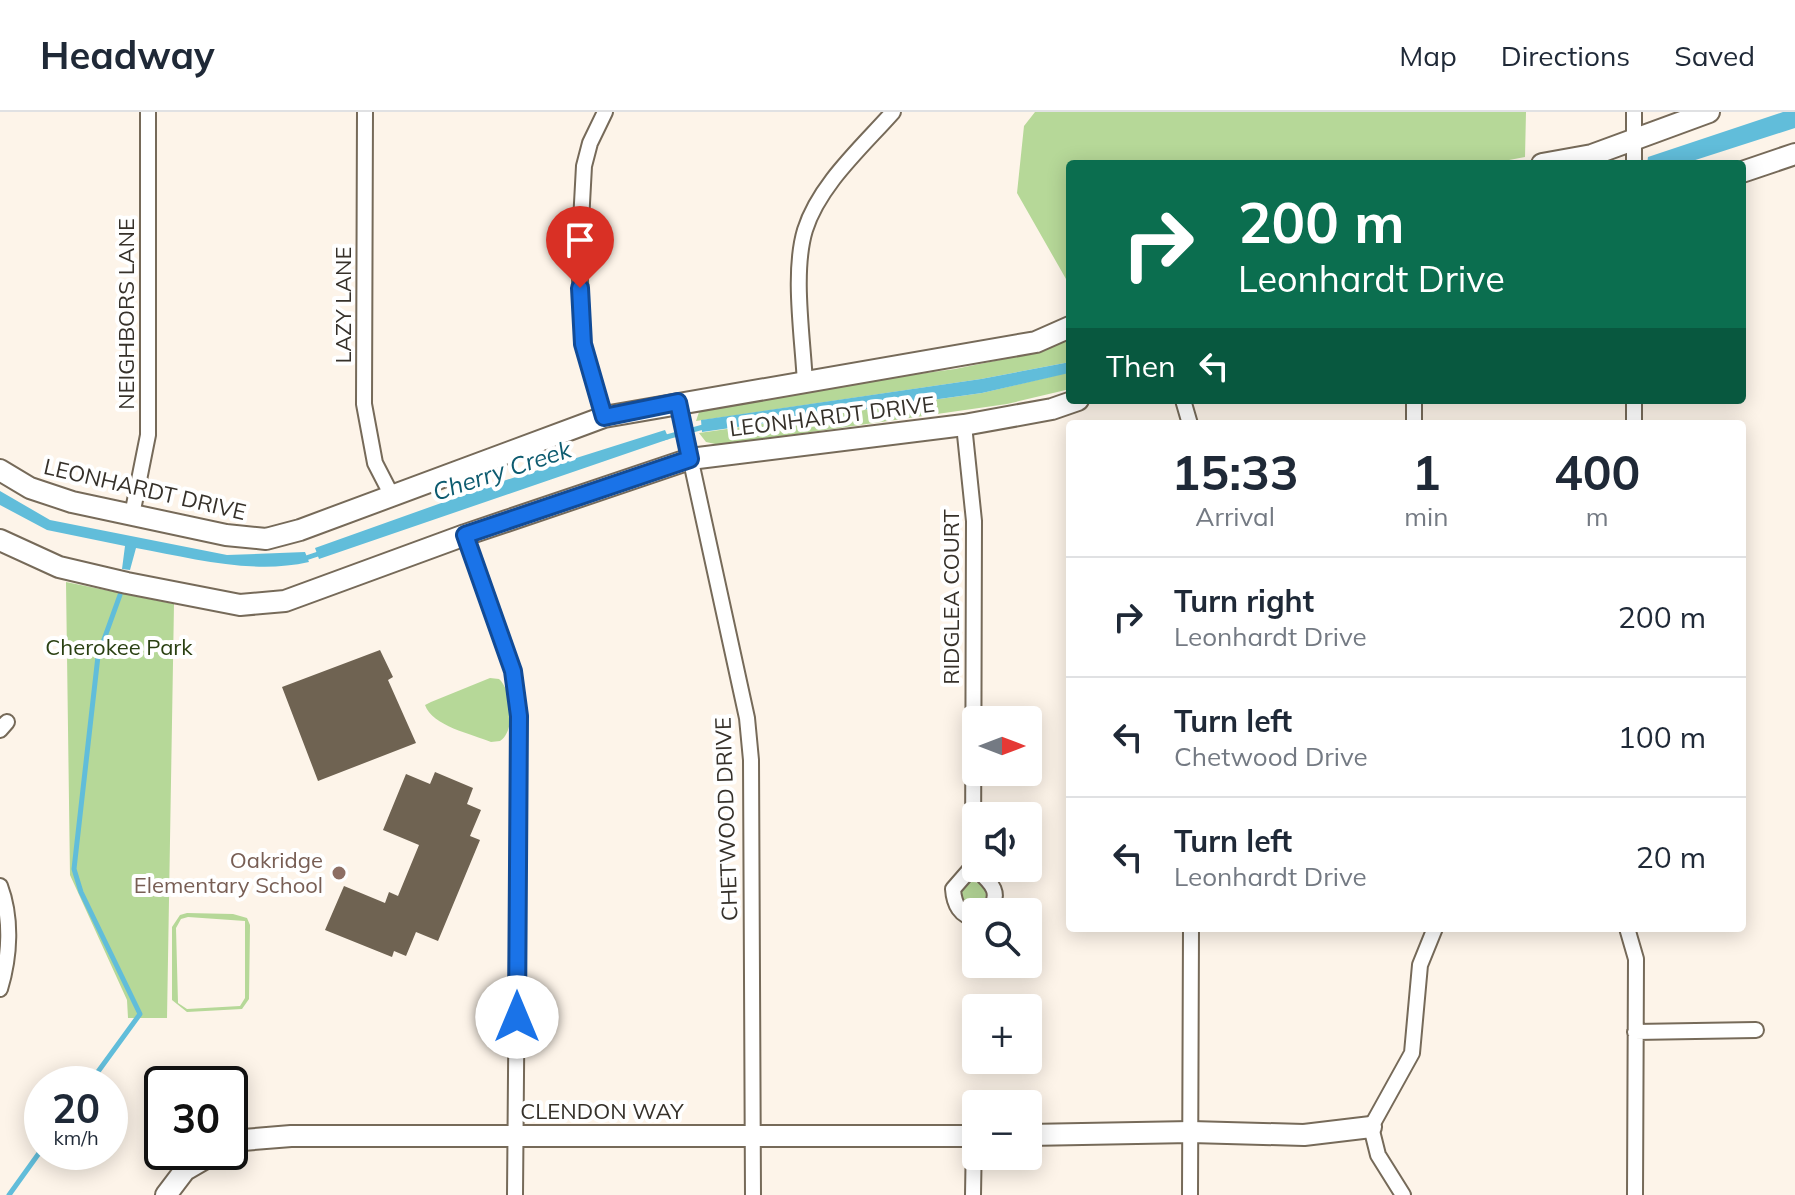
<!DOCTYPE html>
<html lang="en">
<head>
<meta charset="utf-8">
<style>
  body { margin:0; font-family:Mulish,sans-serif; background:#f6f6f7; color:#1f2937; height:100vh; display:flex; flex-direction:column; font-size:30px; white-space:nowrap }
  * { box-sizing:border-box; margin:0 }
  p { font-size:26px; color:#747a83 }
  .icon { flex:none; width:44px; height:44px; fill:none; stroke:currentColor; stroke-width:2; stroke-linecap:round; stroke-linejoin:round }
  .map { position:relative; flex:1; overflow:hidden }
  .sheet { position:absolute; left:1066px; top:308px; width:680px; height:512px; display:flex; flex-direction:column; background:#fff; border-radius:8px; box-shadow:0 4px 20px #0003 }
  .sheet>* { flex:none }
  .top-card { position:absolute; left:1066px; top:48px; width:680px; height:244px; border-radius:8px; box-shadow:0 4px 20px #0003; background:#0b6e4f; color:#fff; overflow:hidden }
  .needle { width:52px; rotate:90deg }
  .buttons { position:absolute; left:962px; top:594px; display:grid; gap:16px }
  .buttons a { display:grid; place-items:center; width:80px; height:80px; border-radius:8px; background:#fff; box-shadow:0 4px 20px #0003; font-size:40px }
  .speed { position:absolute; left:24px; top:954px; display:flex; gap:16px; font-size:40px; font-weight:700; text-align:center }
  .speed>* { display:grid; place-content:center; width:104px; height:104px; border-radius:50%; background:#fff; box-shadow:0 4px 20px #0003; line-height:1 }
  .speed small { font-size:20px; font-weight:400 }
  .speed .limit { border:4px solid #111; border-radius:12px; background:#fff; color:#111 }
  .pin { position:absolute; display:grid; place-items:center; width:68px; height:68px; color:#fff; margin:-82px -34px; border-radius:50% 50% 50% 0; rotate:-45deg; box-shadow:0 0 8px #0007 }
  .pin .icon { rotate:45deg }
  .me { position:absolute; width:88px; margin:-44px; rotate:0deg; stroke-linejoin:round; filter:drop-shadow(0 0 6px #0008) }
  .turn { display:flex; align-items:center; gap:28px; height:168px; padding:0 40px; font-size:36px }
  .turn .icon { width:104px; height:104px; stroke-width:2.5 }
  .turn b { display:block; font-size:56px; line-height:68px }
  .then { display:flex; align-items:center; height:76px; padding:0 40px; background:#0003; gap:16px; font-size:30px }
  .eta { display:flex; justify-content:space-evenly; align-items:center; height:136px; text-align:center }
  .eta b { font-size:48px; font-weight:700; line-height:56px }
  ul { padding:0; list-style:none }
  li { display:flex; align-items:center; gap:24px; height:120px; padding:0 40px; border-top:2px solid #e0e1e3 }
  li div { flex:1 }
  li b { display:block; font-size:30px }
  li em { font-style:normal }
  header { display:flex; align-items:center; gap:48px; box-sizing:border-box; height:112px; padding:0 40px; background:#fff; border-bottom:2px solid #e0e1e3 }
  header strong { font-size:38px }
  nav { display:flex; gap:44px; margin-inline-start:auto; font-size:28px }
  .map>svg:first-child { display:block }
</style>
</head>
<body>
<header>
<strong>Headway</strong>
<nav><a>Map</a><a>Directions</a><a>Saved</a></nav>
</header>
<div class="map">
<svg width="1795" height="1083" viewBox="0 0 1795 1083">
  <rect width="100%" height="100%" fill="#fdf4e9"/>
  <path fill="#b6d898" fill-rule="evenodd" d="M1035 0H1526L1525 45 1488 52H1070V174L1017 81 1024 14Z
    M1070 226V250L981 267 696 309 700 297 713 290 955 257 1044 239Z
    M1070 260V277L1007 292 720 333 706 330 699 321 982 281Z
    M66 470 174 492 167 906H128L127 888 70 763Z
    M490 566 499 567C512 578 516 619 500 629L491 630C472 622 432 614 425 593L431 590Z
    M960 783a13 13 0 1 1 26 0a13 13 0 1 1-26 0Z
    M187 801 233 802 247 806 250 813 249 887 242 897 187 900 172 888V815L180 803ZM188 805 245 809V886L240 894 187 897 178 891 176 816 181 807Z"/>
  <path fill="#61bdda" d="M1783 0H1795V16L1683 52H1647L1648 45Z
    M1070 250 1069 261 982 281 702 320 701 308 981 267Z
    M665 318 669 327 319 447 315 436 503 369Z
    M0 379 50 408 227 443 305 440 309 450C252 463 192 446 136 436L130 458 122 457 125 434 47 418 0 393Z"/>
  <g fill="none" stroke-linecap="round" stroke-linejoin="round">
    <path stroke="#61bdda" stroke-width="5" d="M663 326 707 314
      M303 447 324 440
      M89 972 140 902 81 780 74 757 98 544 120 483
      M9 1083 42 1037"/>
  </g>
  <path fill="#6f6352" d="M380 538 393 565 388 568 416 631 318 669 282 575Z
    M435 660 473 676 467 692 481 698 470 724 480 728 438 829 416 820 406 844 394 839 392 845 325 818 344 774 385 791 389 780 398 784 419 733 383 718 406 662 430 672Z"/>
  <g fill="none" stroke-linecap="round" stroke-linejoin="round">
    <g stroke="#766a59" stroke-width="18">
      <path id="street" d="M365 0 364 292 375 351 391 382
        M1634 52V0
        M805 272C803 227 792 161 805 118 819 73 862 35 893 0
        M1183 288 1190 312
        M678 290 747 606 751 648 753 1083
        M604 305 583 232 579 147 584 54 590 31 605 0
        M1414 312V288
        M1634 312V288
        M964 313 974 409 973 754 953 777C954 792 960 805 976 806
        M132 403 148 323V0
        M465 423 513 559 519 604 515 1083
        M0 618 7 610
        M973 754C988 768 1006 781 986 800
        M0 774C12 806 10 844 0 877
        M1627 816 1636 847 1635 1083
        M1635 920 1756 918
        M973 1083 974 1024
        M1190 1083 1191 816
        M1403 1083 1378 1043 1371 1015 1412 941 1420 853 1435 816"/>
    </g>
    <g stroke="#766a59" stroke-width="24">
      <path id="secondary" d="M1542 52 1592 43 1709 0
        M1742 60 1795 42
        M0 358 30 376 72 390 226 423 266 427 300 418 604 305 1036 230 1070 215
        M0 428 59 455 127 471 240 493 285 489 465 423 690 347 964 313 1052 297 1078 288
        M1028 1023 1191 1020 1304 1023 1371 1015
        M230 1033 243 1028 291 1024H976
        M166 1083 185 1058 216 1040"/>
    </g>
    <use href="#street" stroke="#fff" stroke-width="14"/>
    <use href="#secondary" stroke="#fff" stroke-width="20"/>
  </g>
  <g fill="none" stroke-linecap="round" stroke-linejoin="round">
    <g stroke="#114b97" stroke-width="20">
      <path id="route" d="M517 905 519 604 513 559 465 423 690 347 678 290 604 305 583 232 580 176"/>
    </g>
    <use href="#route" stroke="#1a73e8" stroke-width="14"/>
  </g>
  <circle fill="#8d6e63" stroke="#fff" stroke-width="3" cx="339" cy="761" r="8"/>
  <g text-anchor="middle" stroke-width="8" stroke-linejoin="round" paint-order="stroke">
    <g font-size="22" fill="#36312a" stroke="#fff">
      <text transform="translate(343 193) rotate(-90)" y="8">LAZY LANE</text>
      <text transform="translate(126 202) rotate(-90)" y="8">NEIGHBORS LANE</text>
      <text transform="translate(832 304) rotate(-7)" y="8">LEONHARDT DRIVE</text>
      <text transform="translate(145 377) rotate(13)" y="8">LEONHARDT DRIVE</text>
      <text transform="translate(951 485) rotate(-90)" y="8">RIDGLEA COURT</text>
      <text transform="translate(726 707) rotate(-92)" y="8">CHETWOOD DRIVE</text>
      <text x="602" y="1007">CLENDON WAY</text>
    </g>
    <g font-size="22" fill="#2a4012" stroke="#fff">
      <text x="119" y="543">Cherokee Park</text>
    </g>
    <g font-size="22" fill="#785e54" stroke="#fff" text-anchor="end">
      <text x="323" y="756">Oakridge<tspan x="323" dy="25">Elementary School</tspan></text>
    </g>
    <g font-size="24" font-style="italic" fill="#0d5b6f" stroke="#fff">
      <text transform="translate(502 359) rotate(-18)" y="8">Cherry Creek</text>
    </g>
  </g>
</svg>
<div class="buttons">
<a><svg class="needle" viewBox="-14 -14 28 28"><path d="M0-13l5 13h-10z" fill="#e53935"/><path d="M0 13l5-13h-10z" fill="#747a83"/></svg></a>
<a><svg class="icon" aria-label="sound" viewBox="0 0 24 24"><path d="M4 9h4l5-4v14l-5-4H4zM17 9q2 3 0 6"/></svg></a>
<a><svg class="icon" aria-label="search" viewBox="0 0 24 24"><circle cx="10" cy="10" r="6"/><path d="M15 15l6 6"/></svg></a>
<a>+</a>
<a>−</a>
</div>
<div class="speed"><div>20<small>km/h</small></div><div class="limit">30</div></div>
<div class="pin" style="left:580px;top:176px;background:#d93025"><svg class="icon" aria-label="arrive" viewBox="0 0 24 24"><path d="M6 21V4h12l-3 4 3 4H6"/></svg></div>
<svg class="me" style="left:517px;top:905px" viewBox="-20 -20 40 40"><circle r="19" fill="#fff"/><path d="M0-13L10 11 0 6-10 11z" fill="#1a73e8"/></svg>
<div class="top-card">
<div class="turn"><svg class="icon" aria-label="right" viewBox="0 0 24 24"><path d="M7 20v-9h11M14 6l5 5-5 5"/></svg><div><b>200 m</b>Leonhardt Drive</div></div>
<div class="then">Then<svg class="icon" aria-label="left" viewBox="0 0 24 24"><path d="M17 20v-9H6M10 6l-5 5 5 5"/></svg></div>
</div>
<section class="sheet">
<div class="eta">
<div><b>15:33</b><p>Arrival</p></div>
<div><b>1</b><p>min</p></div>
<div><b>400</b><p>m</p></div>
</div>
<ul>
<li><svg class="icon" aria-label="right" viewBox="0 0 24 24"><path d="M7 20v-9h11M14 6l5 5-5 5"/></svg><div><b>Turn right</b><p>Leonhardt Drive</p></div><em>200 m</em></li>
<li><svg class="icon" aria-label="left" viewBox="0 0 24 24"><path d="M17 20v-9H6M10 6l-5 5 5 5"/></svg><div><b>Turn left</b><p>Chetwood Drive</p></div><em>100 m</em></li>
<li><svg class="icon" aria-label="left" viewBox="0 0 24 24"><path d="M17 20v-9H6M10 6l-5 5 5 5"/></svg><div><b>Turn left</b><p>Leonhardt Drive</p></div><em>20 m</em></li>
</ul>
</section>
</div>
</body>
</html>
